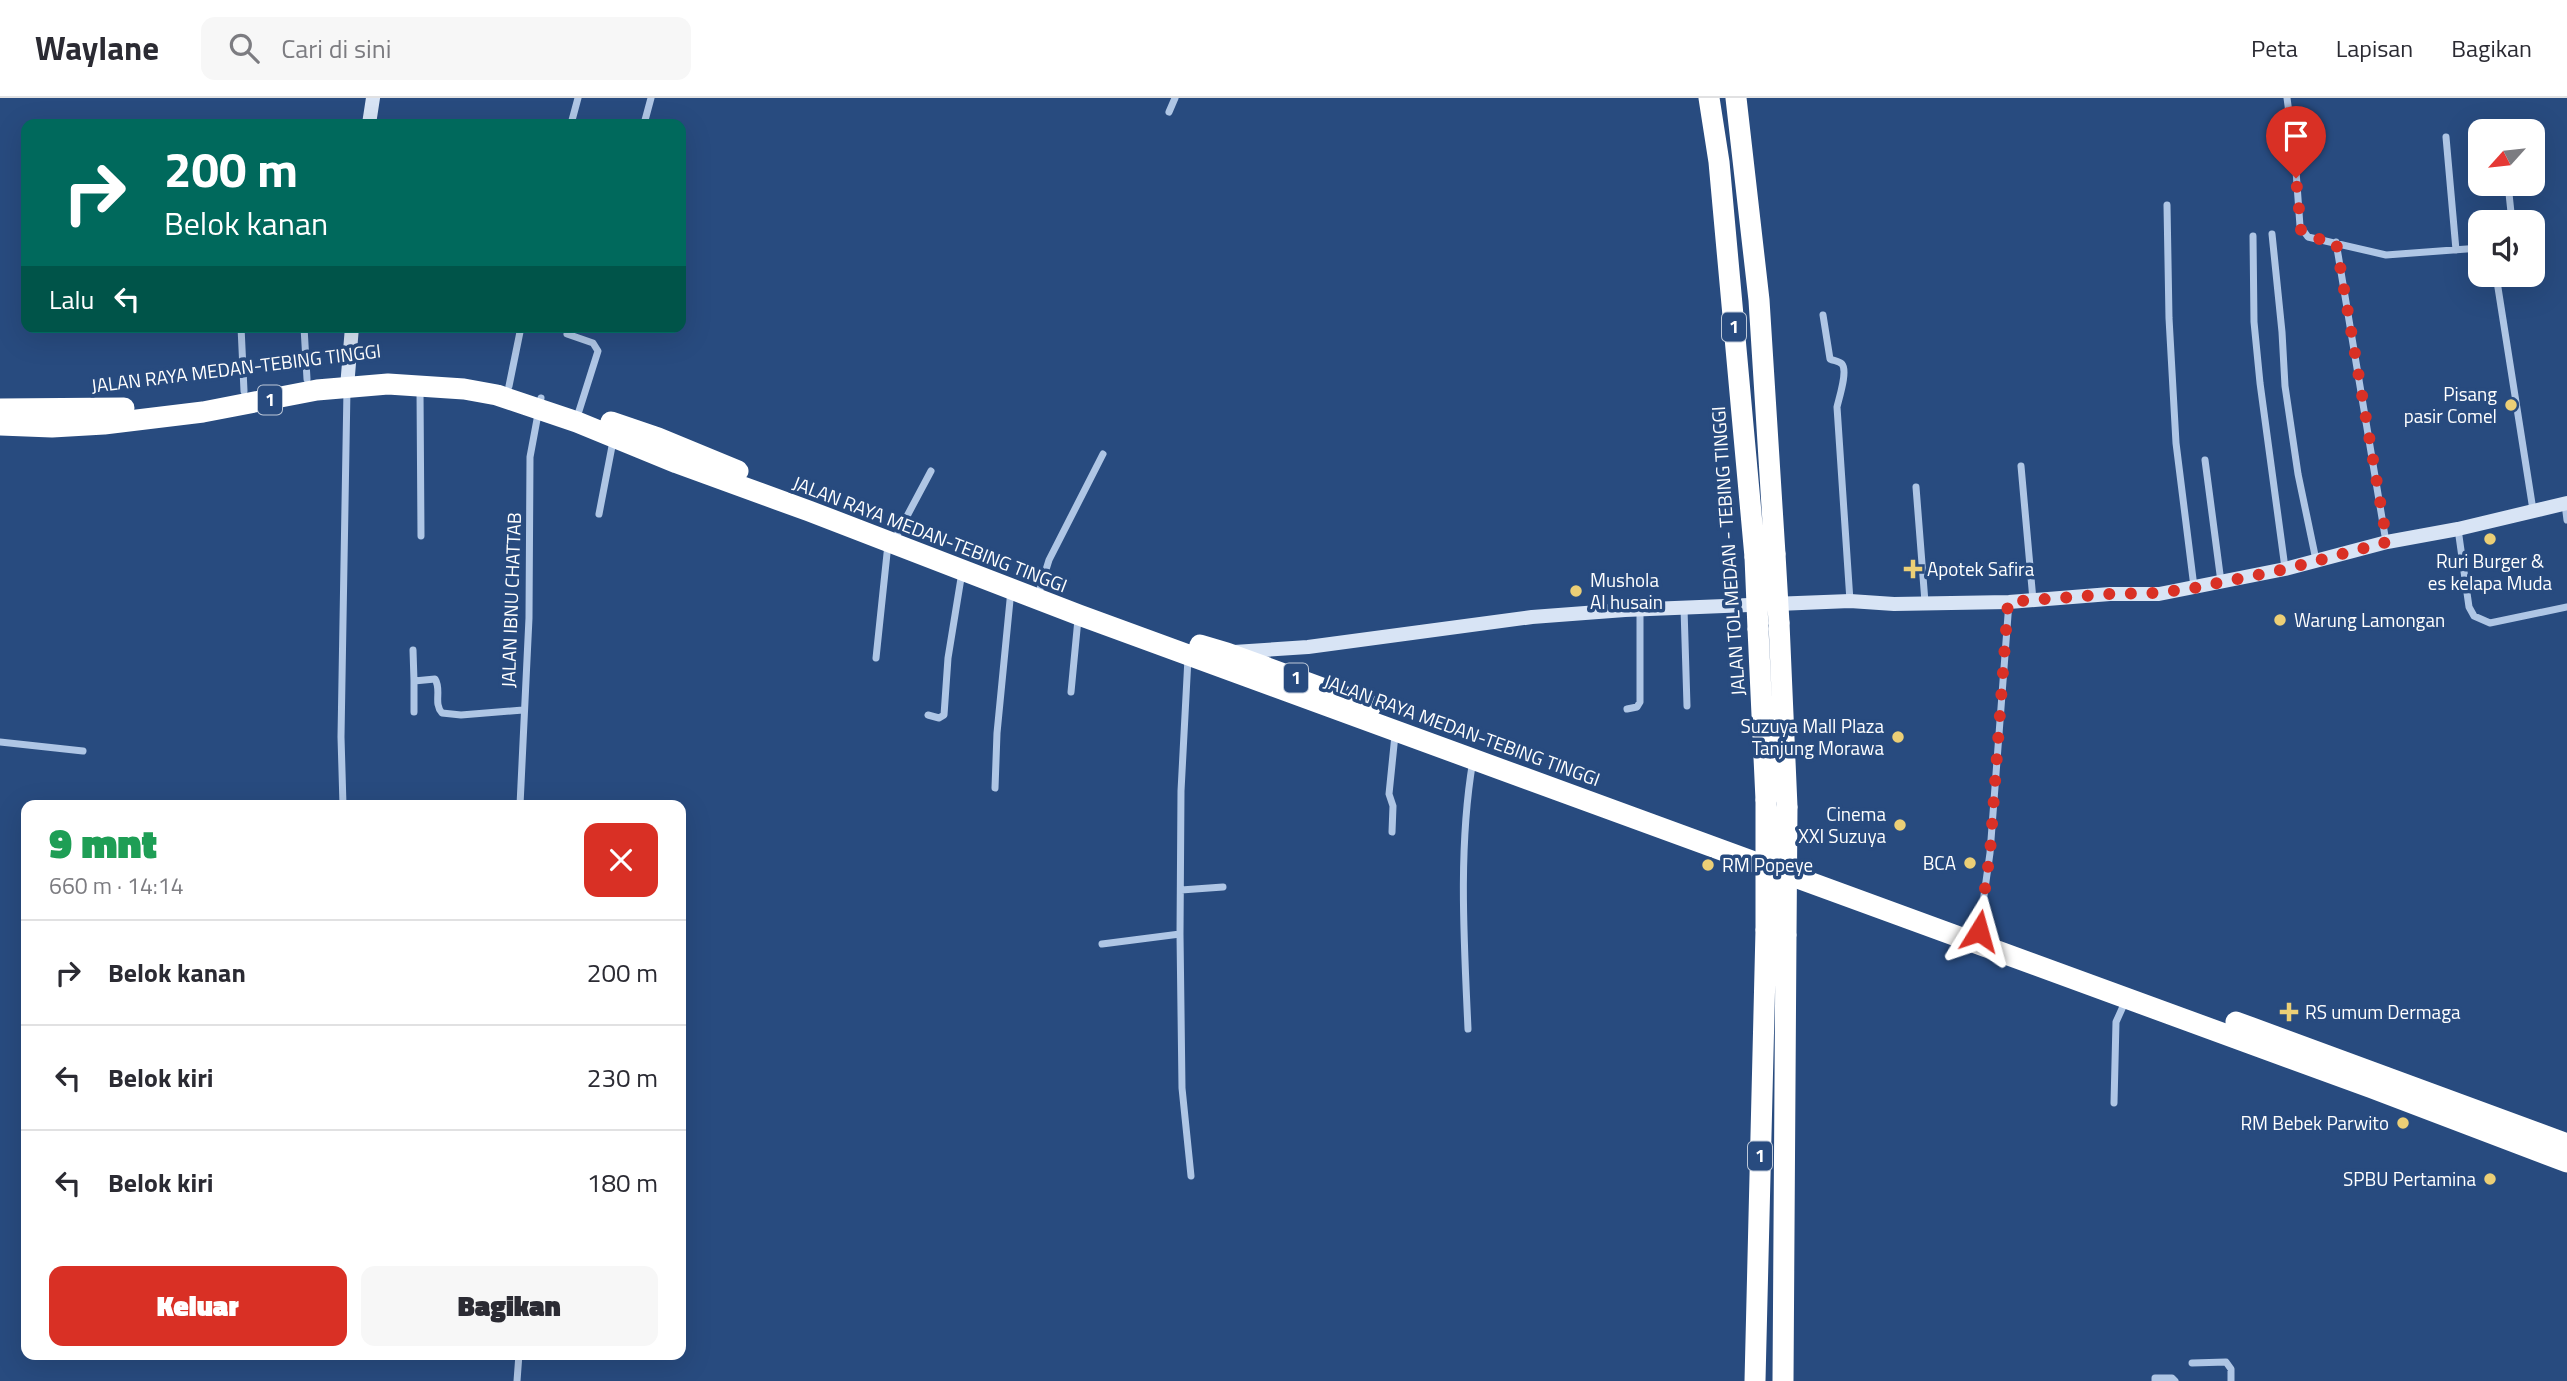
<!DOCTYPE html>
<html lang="id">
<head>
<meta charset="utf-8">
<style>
  body { margin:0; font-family:"Titillium Web",sans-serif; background:#f7f7f7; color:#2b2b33; height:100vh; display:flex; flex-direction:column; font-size:26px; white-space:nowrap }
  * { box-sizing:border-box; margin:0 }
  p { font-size:23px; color:#7c7c81 }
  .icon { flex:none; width:38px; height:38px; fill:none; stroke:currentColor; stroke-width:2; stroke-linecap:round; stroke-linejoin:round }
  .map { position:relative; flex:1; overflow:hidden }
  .panel { position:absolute; left:21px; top:702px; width:665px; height:560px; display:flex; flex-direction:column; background:#fff; border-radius:14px; box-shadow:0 7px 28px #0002 }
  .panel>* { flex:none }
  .guide { position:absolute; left:21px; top:21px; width:665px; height:214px; border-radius:14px; box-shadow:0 7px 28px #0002; background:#00695c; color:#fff; overflow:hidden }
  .needle { width:46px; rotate:243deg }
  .controls { position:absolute; left:2468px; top:21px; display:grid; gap:14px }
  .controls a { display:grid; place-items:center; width:77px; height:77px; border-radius:14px; background:#fff; box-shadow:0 7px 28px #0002; font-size:35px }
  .pin { position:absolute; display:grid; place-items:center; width:60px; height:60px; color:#fff; margin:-72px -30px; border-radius:50% 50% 50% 0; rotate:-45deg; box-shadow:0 0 7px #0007 }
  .pin .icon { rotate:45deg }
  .me { position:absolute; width:77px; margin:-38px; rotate:8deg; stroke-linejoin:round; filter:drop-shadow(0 0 5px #0008) }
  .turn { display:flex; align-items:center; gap:24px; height:147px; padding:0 28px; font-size:32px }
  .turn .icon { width:91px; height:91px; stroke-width:2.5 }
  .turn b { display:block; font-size:49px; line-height:60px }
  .then { display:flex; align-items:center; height:66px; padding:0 28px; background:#0003; gap:14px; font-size:26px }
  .round { display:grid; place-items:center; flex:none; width:74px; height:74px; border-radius:14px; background:#f7f7f7 }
  .summary { display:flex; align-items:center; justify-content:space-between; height:119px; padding:0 28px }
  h1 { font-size:42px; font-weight:800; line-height:52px; color:#1e9e55 }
  .button { display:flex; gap:14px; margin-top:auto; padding:14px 28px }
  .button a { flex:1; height:80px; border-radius:14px; background:#d93025; color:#fff; font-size:28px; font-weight:800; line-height:80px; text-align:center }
  .button a+a { background:#f7f7f7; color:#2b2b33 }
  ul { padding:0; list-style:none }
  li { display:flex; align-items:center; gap:21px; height:105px; padding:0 28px; border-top:2px solid #e1e1e2 }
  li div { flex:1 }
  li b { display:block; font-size:26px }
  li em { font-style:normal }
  header { display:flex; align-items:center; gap:42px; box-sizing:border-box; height:98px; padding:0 35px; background:#fff; border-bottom:2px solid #e1e1e2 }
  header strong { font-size:33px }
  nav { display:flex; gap:38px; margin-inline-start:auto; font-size:24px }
  .search { width:490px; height:63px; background:#f7f7f7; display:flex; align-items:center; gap:18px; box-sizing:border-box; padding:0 24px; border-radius:14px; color:#7c7c81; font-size:26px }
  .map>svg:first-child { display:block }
</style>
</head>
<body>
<header>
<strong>Waylane</strong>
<div class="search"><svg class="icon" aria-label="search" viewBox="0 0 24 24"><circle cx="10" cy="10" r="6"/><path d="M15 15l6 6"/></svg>Cari di sini</div>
<nav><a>Peta</a><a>Lapisan</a><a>Bagikan</a></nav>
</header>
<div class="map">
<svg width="2567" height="1283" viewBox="0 0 2567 1283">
  <rect width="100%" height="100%" fill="#284b7f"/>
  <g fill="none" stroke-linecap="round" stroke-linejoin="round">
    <path stroke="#afc6e5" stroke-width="7" d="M2287 0 2295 59 2300 128 2308 139 2386 157 2480 150
      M1169 14 1175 0
      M571 26 578 0
      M644 26 651 0
      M2501 32V33
      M2446 39 2456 152
      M2508 86 2512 124
      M2167 107 2169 220 2176 345 2194 489
      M2272 136 2282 234 2285 288 2298 376 2316 462
      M2253 138 2254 224 2260 285 2285 470
      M2336 144 2386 444
      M2496 177 2533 412
      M1823 217 1830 261C1834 263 1839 263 1842 266 1848 273 1839 300 1837 309L1850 503
      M241 229 244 293
      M304 229 307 281
      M567 236 593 245 598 253 579 313
      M509 288 521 229
      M420 292 421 438
      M2205 362 2221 484
      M2021 368 2033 502
      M1916 389 1925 504
      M2565 406 2567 422
      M599 416 613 343
      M2458 431 2469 509 2474 518 2490 525 2567 509
      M898 435 931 373
      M1040 491 1049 462 1103 356
      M1684 510 1687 608
      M413 552 414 583 435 581C442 592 433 605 442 615L461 617 523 612
      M876 560 888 446
      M1188 560 1181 693 1180 836 1182 990 1191 1078
      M414 583V614
      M1071 594 1078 521
      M1627 611 1637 609 1640 604V511
      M928 617 939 620 944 617 948 560 962 474
      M0 644 83 653
      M995 690 997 635 1011 492
      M343 707 341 639 347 291
      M520 707 529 520 530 359 541 300
      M1392 734 1393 708 1389 696 1395 637
      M1181 792 1223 789
      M1979 833 1990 755 2009 504
      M1102 846 1180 836
      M1468 931C1464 843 1458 749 1473 662
      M2114 1005 2116 924 2125 904
      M2192 1265 2226 1264 2231 1271V1283
      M517 1283 519 1256
      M2155 1283V1280H2172L2175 1283"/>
    <path stroke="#d8e4f5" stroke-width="14" d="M369 26 373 0
      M347 289 352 229
      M1234 554 1308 549 1532 519 1625 512 1850 503 1894 506 2009 504 2110 496H2159L2285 471 2387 444 2458 431 2567 405"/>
    <path stroke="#fff" stroke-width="21" d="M1709 0 1719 64 1755 459
      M1736 0 1759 202 1775 456
      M0 311 124 310
      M611 324 658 340 738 373
      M0 327 52 329 104 326 203 314 317 292 388 286 464 291 497 297 577 324 677 365 809 413 1079 517 2372 990 2567 1064
      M1779 525 1787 709
      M1758 531 1766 702
      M1200 547 1227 555 1371 608
      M2236 924 2567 1046
      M1755 1283 1766 832
      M1783 1283 1786 837"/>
    <path stroke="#fff" stroke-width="21" d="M1775 456 1779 525
      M1755 459 1758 531
      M1766 702V832
      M1786 837 1787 709"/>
  </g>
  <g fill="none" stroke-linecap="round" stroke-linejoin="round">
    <path stroke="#d93025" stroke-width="12" stroke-dasharray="0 21.6" d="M1979 833 1990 755 2008 504 2110 496 2158 495 2194 490 2286 471 2387 444 2336 144 2308 139 2301 132 2296 80"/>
  </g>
  <g fill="#eccf76" stroke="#284b7f" stroke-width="2.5">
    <circle cx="2511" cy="307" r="7"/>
    <circle cx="2490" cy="441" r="7"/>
    <path d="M1909.5 460.5h7v7h7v7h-7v7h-7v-7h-7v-7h7z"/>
    <circle cx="1576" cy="493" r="7"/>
    <circle cx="2280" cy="522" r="7"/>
    <circle cx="1898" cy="639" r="7"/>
    <circle cx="1900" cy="727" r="7"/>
    <circle cx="1970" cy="765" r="7"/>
    <circle cx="1708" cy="767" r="7"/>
    <path d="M2285.5 903.5h7v7h7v7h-7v7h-7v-7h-7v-7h7z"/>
    <circle cx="2403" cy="1025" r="7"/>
    <circle cx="2490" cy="1081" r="7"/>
  </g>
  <g text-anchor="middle" stroke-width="7" stroke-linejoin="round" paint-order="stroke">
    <g fill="#284b7f" stroke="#bec9d9" stroke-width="2">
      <rect x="1722" y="214.5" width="24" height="29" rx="5"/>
      <rect x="258" y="287.5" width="24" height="29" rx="5"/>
      <rect x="1284" y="565.5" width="24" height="29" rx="5"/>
      <rect x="1748" y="1043.5" width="24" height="29" rx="5"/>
    </g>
    <g font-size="18" font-weight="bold" fill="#fff">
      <text x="1734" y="235">1</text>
      <text x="270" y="308">1</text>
      <text x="1296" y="586">1</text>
      <text x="1760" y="1064">1</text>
    </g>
    <g font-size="19" fill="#fff" stroke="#284b7f">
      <text transform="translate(236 270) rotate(-7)" y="7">JALAN RAYA MEDAN-TEBING TINGGI</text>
      <text transform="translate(930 436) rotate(21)" y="7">JALAN RAYA MEDAN-TEBING TINGGI</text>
      <text transform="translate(1728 453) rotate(-94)" y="7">JALAN TOL MEDAN - TEBING TINGGI</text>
      <text transform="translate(511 502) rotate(-88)" y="7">JALAN IBNU CHATTAB</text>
      <text transform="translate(1462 632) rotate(20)" y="7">JALAN RAYA MEDAN-TEBING TINGGI</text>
    </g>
    <g font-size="19" fill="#fff" stroke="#284b7f" text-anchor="end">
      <text x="2497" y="303">Pisang<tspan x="2497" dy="22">pasir Comel</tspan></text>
      <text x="2490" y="470" text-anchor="middle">Ruri Burger &amp;<tspan x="2490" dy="22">es kelapa Muda</tspan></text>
      <text x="1927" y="478" text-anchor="start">Apotek Safira</text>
      <text x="1590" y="489" text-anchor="start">Mushola<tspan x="1590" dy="22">Al husain</tspan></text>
      <text x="2294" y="529" text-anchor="start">Warung Lamongan</text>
      <text x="1884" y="635">Suzuya Mall Plaza<tspan x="1884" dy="22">Tanjung Morawa</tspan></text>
      <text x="1886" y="723">Cinema<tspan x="1886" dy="22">XXI Suzuya</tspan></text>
      <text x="1956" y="772">BCA</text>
      <text x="1722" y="774" text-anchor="start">RM Popeye</text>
      <text x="2305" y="921" text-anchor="start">RS umum Dermaga</text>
      <text x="2389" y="1032">RM Bebek Parwito</text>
      <text x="2476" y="1088">SPBU Pertamina</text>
    </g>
  </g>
</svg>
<div class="controls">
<a><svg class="needle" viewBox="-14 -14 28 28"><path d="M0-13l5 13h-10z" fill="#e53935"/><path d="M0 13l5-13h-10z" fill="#7c7c81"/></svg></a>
<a><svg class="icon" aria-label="sound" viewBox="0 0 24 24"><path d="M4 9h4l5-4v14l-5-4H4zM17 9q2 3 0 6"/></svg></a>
</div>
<div class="pin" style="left:2296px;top:80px;background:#d93025"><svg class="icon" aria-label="arrive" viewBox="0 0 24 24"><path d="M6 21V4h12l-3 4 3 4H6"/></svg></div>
<svg class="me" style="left:1979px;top:833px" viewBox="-20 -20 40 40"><path d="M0-17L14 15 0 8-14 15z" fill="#d93025" stroke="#fff" stroke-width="4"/></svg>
<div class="guide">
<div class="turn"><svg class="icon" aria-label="right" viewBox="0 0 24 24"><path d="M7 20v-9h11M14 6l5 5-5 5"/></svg><div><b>200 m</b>Belok kanan</div></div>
<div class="then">Lalu<svg class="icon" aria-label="left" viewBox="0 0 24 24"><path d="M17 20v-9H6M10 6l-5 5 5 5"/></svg></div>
</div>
<section class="panel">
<div class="summary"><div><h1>9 mnt</h1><p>660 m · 14:14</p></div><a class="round" style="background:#d93025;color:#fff"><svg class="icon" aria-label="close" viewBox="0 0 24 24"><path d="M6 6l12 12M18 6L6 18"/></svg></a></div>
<ul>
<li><svg class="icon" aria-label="right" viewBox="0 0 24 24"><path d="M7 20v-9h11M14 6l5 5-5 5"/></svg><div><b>Belok kanan</b></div><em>200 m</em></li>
<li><svg class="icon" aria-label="left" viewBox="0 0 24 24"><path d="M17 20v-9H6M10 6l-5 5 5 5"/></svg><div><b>Belok kiri</b></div><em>230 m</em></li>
<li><svg class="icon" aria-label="left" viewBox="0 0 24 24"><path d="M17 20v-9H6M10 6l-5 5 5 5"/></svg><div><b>Belok kiri</b></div><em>180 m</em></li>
</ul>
<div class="button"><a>Keluar</a><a>Bagikan</a></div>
</section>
</div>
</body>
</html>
